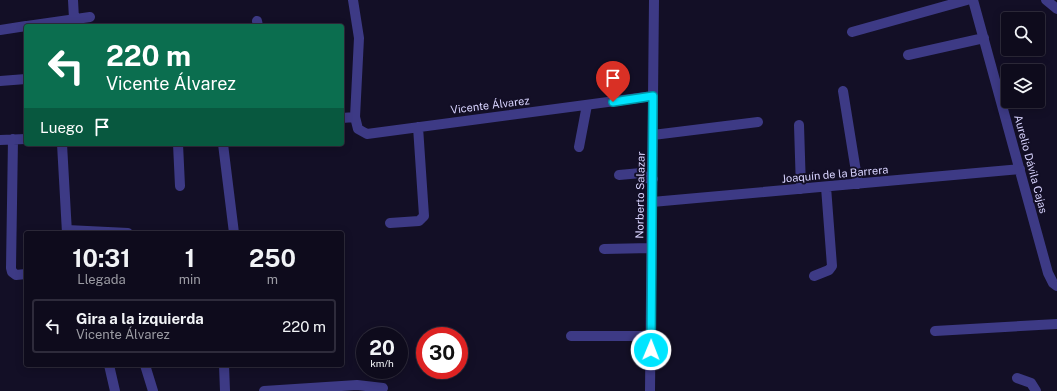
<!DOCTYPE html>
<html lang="es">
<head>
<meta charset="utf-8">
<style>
  body { margin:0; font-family:"Public Sans",sans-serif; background:#1c1929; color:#f1f3f6; height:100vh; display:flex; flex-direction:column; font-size:15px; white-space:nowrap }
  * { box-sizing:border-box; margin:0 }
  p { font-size:13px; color:#9b9ba3 }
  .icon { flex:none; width:22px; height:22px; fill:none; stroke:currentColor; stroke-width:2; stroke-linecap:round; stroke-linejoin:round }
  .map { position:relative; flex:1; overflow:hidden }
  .sheet { position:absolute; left:24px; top:231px; width:320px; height:136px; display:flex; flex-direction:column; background:#0e0b1c; border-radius:4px; box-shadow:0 2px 10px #0003,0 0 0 1px #2e2b3b }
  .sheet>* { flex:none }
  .top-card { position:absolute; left:24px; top:24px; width:320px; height:122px; border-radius:4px; box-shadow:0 2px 10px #0003,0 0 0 1px #2e2b3b; background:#0b6e4f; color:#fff; overflow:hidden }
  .tools { position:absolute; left:1001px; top:12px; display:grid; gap:8px }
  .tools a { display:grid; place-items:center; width:44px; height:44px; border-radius:4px; background:#0e0b1c; box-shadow:0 2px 10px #0003,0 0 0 1px #2e2b3b; font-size:20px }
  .speed { position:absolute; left:356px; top:327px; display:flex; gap:8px; font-size:20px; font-weight:700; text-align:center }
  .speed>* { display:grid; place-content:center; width:52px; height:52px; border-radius:50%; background:#0e0b1c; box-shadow:0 2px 10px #0003,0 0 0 1px #2e2b3b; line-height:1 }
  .speed small { font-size:10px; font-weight:400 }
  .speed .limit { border:6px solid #d22; background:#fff; color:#111 }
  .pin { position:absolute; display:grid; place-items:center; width:34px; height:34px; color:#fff; margin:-41px -17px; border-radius:50% 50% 50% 0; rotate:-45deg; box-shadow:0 0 4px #0007 }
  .pin .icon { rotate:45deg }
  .me { position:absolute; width:44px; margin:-22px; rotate:1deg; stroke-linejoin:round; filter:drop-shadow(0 0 3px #0008) }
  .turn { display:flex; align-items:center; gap:14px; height:84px; padding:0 16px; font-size:18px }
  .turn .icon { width:52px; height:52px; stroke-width:2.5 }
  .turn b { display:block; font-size:28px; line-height:34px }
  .then { display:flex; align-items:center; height:38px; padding:0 16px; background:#0003; gap:8px; font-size:15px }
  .eta { display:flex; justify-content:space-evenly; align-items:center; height:68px; text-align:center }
  .eta b { font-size:24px; font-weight:700; line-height:28px }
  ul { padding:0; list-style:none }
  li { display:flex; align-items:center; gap:12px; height:54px; margin:0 8px 6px; padding:0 8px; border:2px solid #2e2b3b; border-radius:4px }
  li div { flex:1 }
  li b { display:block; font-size:15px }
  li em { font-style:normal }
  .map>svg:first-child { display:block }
</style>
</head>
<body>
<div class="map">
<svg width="1057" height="391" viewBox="0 0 1057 391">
  <rect width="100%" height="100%" fill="#130f26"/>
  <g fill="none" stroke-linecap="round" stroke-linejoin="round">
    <path stroke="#3d3a85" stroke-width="10" d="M73 0 74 19
      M353 0 359 38 355 117 358 129 367 134 653 96
      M973 0 1048 273 1053 283 1057 286
      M1046 0 1057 9
      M257 21 258 26
      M27 26 90 17
      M0 30 26 26
      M852 32 967 0
      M908 55 984 38
      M0 81 26 79
      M843 91 858 184
      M342 118 355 117
      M799 125 801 189
      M653 135 758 122
      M13 139 11 268 12 272 16 275 26 274
      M0 140 26 139
      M62 144 67 233
      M178 144 180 186
      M223 144 234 233
      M579 147 587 105
      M619 175 641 173 646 178 653 179
      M652 202 1020 169
      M390 223 419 221 424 216 418 127
      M67 230 128 233
      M604 249 651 248
      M814 276 829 270 832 266 826 187
      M935 331 1057 324
      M571 336H651
      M109 365 115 391
      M145 365 153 391
      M224 365 225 391
      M1017 378 1031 383 1036 391
      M264 391 357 385 383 388
      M650 391 654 0"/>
  </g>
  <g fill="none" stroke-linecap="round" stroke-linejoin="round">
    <g stroke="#0095a6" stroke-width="10">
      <path id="route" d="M613 102 653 96 651 350"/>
    </g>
    <use href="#route" stroke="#00e5ff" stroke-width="7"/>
  </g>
  <g text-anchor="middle" stroke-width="4" stroke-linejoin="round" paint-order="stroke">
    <g font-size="11" fill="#d9d4ff" stroke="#130f26">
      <text transform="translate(490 105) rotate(-7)" y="4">Vicente Álvarez</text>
      <text transform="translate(1031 164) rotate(75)" y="4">Aurelio Dávila Cajas</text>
      <text transform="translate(835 174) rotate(-5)" y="4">Joaquín de la Barrera</text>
      <text transform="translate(640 195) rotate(-89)" y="4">Norberto Salazar</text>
    </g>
  </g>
</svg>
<div class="tools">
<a><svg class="icon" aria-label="search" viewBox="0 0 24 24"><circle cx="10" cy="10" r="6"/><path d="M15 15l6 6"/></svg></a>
<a><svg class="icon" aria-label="layers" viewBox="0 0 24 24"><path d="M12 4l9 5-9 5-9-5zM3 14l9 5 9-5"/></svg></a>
</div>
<div class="speed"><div>20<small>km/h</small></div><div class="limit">30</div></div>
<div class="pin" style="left:613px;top:102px;background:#d93025"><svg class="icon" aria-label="arrive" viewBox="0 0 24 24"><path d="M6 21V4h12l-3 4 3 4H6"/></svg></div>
<svg class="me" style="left:651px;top:350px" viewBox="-20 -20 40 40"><circle r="17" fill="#00e5ff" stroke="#fff" stroke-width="3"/><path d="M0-11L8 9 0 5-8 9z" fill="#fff"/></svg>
<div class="top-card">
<div class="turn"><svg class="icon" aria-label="left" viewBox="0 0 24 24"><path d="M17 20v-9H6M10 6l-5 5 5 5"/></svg><div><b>220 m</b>Vicente Álvarez</div></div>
<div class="then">Luego<svg class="icon" aria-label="arrive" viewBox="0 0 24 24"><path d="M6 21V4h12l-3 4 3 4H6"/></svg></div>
</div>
<section class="sheet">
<div class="eta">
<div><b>10:31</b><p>Llegada</p></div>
<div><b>1</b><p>min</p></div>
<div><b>250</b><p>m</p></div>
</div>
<ul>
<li><svg class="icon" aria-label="left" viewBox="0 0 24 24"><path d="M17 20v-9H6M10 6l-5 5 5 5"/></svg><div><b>Gira a la izquierda</b><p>Vicente Álvarez</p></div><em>220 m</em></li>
</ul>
</section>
</div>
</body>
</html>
